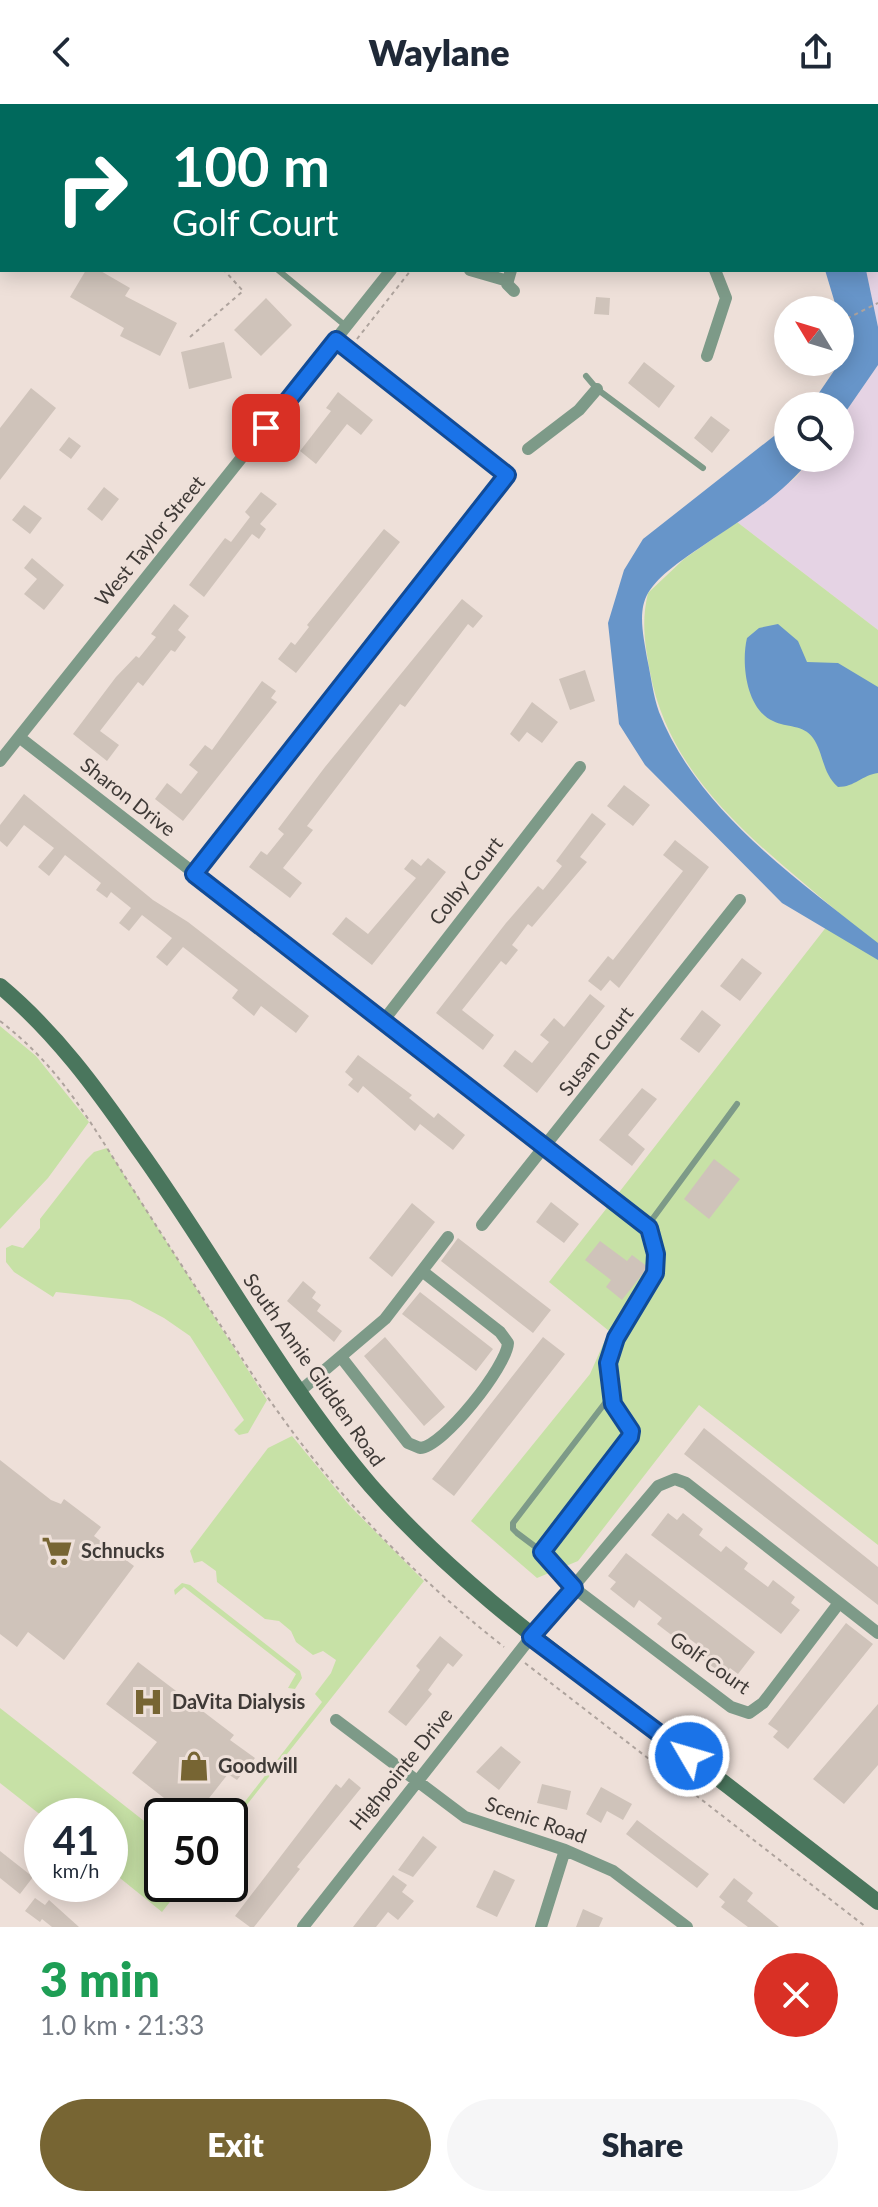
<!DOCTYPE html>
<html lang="en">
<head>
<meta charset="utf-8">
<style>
  body { margin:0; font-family:Lato,sans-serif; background:#f6f6f7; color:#1f2937; height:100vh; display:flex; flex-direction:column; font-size:30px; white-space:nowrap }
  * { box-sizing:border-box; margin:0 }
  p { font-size:26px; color:#747a83 }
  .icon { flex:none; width:44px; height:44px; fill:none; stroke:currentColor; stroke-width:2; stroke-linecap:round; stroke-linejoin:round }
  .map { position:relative; height:1823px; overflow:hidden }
  .details { display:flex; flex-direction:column; background:#fff; flex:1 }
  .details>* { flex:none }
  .hud { position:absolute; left:0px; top:0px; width:878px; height:168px; box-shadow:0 4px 20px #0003; background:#00695c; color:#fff; overflow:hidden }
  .needle { width:52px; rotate:308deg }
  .controls { position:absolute; left:774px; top:192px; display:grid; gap:16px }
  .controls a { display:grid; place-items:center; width:80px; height:80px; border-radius:50%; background:#fff; box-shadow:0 4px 20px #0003; font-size:40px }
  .speed { position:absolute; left:24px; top:1694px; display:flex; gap:16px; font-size:40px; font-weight:700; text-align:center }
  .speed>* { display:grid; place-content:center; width:104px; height:104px; border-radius:50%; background:#fff; box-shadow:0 4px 20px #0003; line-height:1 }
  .speed small { font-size:20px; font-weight:400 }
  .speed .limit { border:4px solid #111; border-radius:12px; background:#fff; color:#111 }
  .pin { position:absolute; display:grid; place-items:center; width:68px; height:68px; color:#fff; margin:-34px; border-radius:16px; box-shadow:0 4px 12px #0006 }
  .me { position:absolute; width:88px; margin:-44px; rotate:308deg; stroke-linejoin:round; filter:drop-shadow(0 0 6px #0008) }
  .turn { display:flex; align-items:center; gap:28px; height:168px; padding:0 40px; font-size:36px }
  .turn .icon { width:104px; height:104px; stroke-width:2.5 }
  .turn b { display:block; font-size:56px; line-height:68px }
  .round { display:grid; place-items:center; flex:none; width:84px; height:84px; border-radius:42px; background:#f6f6f7 }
  .head { display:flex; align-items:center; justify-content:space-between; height:136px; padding:0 40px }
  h1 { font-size:48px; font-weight:800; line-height:60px; color:#1e9e55 }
  .primary-button { display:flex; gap:16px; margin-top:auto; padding:16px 40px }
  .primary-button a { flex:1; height:92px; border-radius:48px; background:#776533; color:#fff; font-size:32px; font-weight:800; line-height:92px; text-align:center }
  .primary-button a+a { background:#f6f6f7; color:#1f2937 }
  header { display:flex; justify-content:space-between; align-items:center; height:104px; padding:0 40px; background:#fff; font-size:36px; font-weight:800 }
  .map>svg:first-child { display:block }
</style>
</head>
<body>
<header><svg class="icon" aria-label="back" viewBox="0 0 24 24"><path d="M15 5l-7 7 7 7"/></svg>Waylane<svg class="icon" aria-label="share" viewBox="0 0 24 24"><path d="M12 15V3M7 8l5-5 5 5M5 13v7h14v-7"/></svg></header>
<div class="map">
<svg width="878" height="1823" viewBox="0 0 878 1823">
  <rect width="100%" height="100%" fill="#eee0d9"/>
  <path fill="#e5d3e4" d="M876 3 878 4V223L866 166H876Z
    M878 261V526L737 418 797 373 811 354H840V316Z"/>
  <path fill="#c7e1a6" d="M6 0H487L485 2Z
    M737 418 878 526V1441L699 1301 578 1457 537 1474 471 1417 590 1270 609 1227 549 1178 838 808C759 741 670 676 650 568 645 540 641 518 648 489L684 455Z
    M0 922 36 952 89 1018 48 1074 0 1125Z
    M107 1044 267 1296 248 1329 239 1331 234 1326 244 1316 190 1232 164 1214 130 1196 56 1188 53 1193 14 1168 6 1158V1144L12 1141 23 1144 40 1124V1115L86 1056 94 1048Z
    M292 1332 349 1401 424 1477 230 1722V1717L322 1598 315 1590 331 1569 336 1556 323 1547 313 1551 296 1538 291 1527 279 1517 265 1515 217 1478 216 1467 202 1457 194 1459 190 1447 268 1344Z
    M182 1479 190 1481 300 1567 302 1574 295 1585 288 1584 296 1570 184 1483 175 1491 174 1486Z
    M0 1604 162 1731V1780H184L162 1808 110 1766V1712H42L0 1679Z"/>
  <path fill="#6795c9" d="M825 166H866L878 223V261L840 316V302H810L840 258V206H837Z
    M788 321V354H811C782 393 738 417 698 445 682 456 659 471 648 489 637 508 644 534 647 554 651 572 653 591 659 608 698 707 797 775 878 839V856L782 799 645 661 619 620 608 519 624 466 643 435Z
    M778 520 798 537 807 558 838 559 878 583V669C862 671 855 683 838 683 822 669 824 650 813 634 803 620 787 624 773 617 746 605 741 559 747 534L759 524Z"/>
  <path fill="#cfc3ba" d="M86 166H99L130 184 125 192 177 219 160 252 120 232 124 224 70 193Z
    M596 193 610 194 609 211 594 210Z
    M266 194 292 221 261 252 234 226Z
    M224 238 232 274 189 285 181 248Z
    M644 258 675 282 659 304 628 279Z
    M31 284 56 304 0 376V324Z
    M338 288 373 316 361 331 347 320 316 360 300 347 331 307 326 304Z
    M711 312 730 326 712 349 694 334Z
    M69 333 81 342 71 355 59 346Z
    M104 383 119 395 102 417 87 405Z
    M261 388 277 400 260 420 266 425 259 435 252 430 204 493 189 481 225 434 231 438 250 413 245 408Z
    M24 401 42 414 30 430 12 416Z
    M384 425 400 438 296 569 278 555 291 538 295 541 309 523 307 521Z
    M32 454 64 481 44 506 24 490 37 475 24 464Z
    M462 495 483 512 473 524 468 520 405 603 400 600 307 722 313 726 283 764 302 779 290 794 249 763 261 747 267 751 284 730 278 725 325 663Z
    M174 500 189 512 178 526 186 533 175 548 171 546 143 582 138 578 100 627 119 641 107 657 73 630 116 573 136 552 139 554 156 533 151 530Z
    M585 566 595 597 570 606 559 575Z
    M262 577 276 587 271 594 277 598 183 717 155 695 167 679 181 690 198 668 189 661 205 641 212 646Z
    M532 598 558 618 542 639 527 628 519 638 510 630Z
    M624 681 650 701 633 722 607 702Z
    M24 690 153 796 188 818 309 912 296 929 261 902 254 912 232 894 238 886 183 843 167 862 156 853 172 834 142 811 129 827 119 819 131 804 111 788 107 794 96 786 101 779 65 751 49 772 38 763 54 744 24 721 7 743 0 737V721Z
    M592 709 606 720 580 753 587 758 532 823 528 820 512 841 518 846 506 861 501 857 462 906 494 931 483 946 436 909 506 819 538 782 543 786 562 762 556 757Z
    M675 736 709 763 619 884 610 876 601 887 588 877 608 852 613 856 683 767 663 751Z
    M428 754 446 768 372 861 332 830 346 813 368 830 416 774 404 765 412 755 421 762Z
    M742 854 762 869 740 897 720 882Z
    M590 890 605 902 537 989 503 962 515 946 532 959 549 938 540 931 554 914 564 923Z
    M702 906 721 921 699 949 680 935Z
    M358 951 412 991 409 994 434 1014 438 1009 465 1031 453 1046 420 1020 415 1027 363 982 358 989 348 981 353 975 345 968Z
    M642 984 657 995 628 1031 645 1045 632 1062 599 1036Z
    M714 1055 740 1075 709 1115 684 1095Z
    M551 1098 579 1120 564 1139 536 1118Z
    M412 1099 435 1118 392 1173 369 1154Z
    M458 1134 551 1206 533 1229 441 1157Z
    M600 1137 627 1157 632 1151 648 1163 622 1196 606 1183 611 1176 585 1156Z
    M303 1177 316 1188 312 1194 321 1201 317 1207 342 1227 334 1238 287 1197Z
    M420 1188 493 1245 476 1267 402 1210Z
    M385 1233 445 1303 424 1322 364 1252Z
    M543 1233 565 1250 454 1392 432 1375Z
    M704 1324 878 1463V1501L684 1350Z
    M0 1356 51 1396 61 1400 64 1395 101 1423 94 1432 134 1462 64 1556 28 1528 17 1543 0 1530Z
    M668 1409 677 1416 683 1409 703 1425 699 1431 721 1448 726 1442 748 1459 744 1465 768 1483 773 1476 795 1493 791 1499 800 1506 781 1530 651 1431Z
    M626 1449 755 1548 738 1570 730 1564 724 1571 702 1555 707 1548 683 1530 678 1536 657 1520 662 1514 639 1496 634 1504 610 1485 616 1478 608 1472Z
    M846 1519 873 1540 788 1645 773 1633 778 1627 768 1620Z
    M440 1532 463 1551 453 1563 448 1559 428 1586 432 1590 406 1622 388 1608 420 1566 416 1562Z
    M138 1558 234 1631 230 1636 255 1654 237 1676 228 1670 195 1712H187L132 1669 157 1638 106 1600Z
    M878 1600V1661L844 1700 813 1675Z
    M501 1642 521 1658 499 1686 476 1668Z
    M349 1674 361 1684 297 1763 300 1765 254 1823H250L235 1812 336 1680 341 1684Z
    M542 1680 571 1687 567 1706 537 1699Z
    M601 1683 632 1700 623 1716 607 1707 601 1719 586 1710Z
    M637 1716 709 1770 697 1784 626 1730Z
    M423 1732 437 1743 413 1773 398 1766Z
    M0 1747 33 1773 20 1790 0 1774Z
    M494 1766 515 1776 497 1813 476 1803Z
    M393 1771 407 1781 402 1788 414 1797 398 1816 388 1808 376 1823H353Z
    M734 1774 753 1789 747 1797 779 1823H748L721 1803 725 1798 719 1793Z
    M35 1794 45 1801 49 1796 79 1823H52L42 1815 40 1818 25 1807Z
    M583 1805 603 1814 599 1823H576Z"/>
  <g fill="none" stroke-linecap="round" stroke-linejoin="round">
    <path stroke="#aea39d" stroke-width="2" stroke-dasharray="4 4" stroke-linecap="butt" d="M540 2 541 0
      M0 45 2 47
      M840 218 878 199
      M190 233 243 187 224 166
      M357 235 411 166
      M0 917C53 958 79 1000 114 1055 157 1124 201 1191 245 1259 315 1369 402 1463 504 1543
      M525 1559 866 1823"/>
    <path stroke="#7d9a88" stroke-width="6" d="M278 166 347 223
      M586 272 597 285 703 364
      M629 1107 649 1124
      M613 1300 608 1259 611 1246 657 1160 649 1130 651 1117 737 1000
      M542 1448 630 1333 631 1327 613 1300 605 1299 513 1419V1425L517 1429 549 1453 574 1484"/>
    <path stroke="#7d9a88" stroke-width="12" d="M520 2 522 0
      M470 166 508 177
      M511 166 507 180 514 187
      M707 252 726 194 715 166
      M528 345 579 306 597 285
      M19 633 629 1107
      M0 657 391 166
      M194 770 507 371 336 236
      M384 916 580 663
      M482 1121 740 796
      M341 1253 408 1339 420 1344C443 1343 507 1262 508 1239L500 1228 422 1167
      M300 1287 385 1215 448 1133
      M574 1484 731 1603 749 1609 763 1599 839 1499
      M336 1616 465 1713 565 1746 613 1767 687 1823
      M303 1823 531 1533 658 1382 675 1375 686 1379 878 1529
      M541 1823 565 1746"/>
    <path stroke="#4a765d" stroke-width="16" d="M0 882C56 929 96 984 137 1043 217 1154 282 1278 371 1382 451 1473 548 1544 644 1617 722 1677 800 1738 878 1798"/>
  </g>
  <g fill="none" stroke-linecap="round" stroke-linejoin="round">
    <g stroke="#114b97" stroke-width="20">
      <path id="route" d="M266 324 336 236 507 371 194 770 649 1124 656 1150 655 1169 616 1234 608 1259 613 1300 631 1327 630 1333 542 1448 574 1484 531 1533 689 1652"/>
    </g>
    <use href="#route" stroke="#1a73e8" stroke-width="14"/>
  </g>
  <defs>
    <g id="supermarket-bare" transform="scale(2.4)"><path d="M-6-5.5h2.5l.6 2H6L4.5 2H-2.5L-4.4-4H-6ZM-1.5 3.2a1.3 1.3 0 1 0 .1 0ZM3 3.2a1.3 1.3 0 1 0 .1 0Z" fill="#776533" stroke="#eee0d9" stroke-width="2.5" paint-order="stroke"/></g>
    <g id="hospital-bare" transform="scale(2.4)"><path d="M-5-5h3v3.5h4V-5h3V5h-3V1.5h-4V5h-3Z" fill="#776533" stroke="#eee0d9" stroke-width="2.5" paint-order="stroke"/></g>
    <g id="shop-bare" transform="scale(2.4)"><path d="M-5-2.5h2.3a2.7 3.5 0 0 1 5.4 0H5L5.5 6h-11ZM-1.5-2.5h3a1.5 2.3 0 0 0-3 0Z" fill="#776533" stroke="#eee0d9" stroke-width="2.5" paint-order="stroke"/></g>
  </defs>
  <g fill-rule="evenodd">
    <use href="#supermarket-bare" x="57" y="1447"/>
    <use href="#hospital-bare" x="148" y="1598"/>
    <use href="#shop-bare" x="194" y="1662"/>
  </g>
  <g text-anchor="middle" stroke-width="6" stroke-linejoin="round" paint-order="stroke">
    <g font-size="20" fill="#3f3a37" stroke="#eee0d9">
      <text transform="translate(150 437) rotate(-51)" y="7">West Taylor Street</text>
      <text transform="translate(128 693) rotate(38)" y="7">Sharon Drive</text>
      <text transform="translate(466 777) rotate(-52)" y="7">Colby Court</text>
      <text transform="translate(596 947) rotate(-52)" y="7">Susan Court</text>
      <text transform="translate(314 1266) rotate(55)" y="7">South Annie Glidden Road</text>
      <text transform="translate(710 1559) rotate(35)" y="7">Golf Court</text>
      <text transform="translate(401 1665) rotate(-51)" y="7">Highpointe Drive</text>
      <text transform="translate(536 1716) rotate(19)" y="7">Scenic Road</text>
    </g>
    <g font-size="20" font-weight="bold" fill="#3f3a37" stroke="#eee0d9" text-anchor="start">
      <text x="81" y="1454">Schnucks</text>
      <text x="172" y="1605">DaVita Dialysis</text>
      <text x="218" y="1669">Goodwill</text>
    </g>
  </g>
</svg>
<div class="controls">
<a><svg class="needle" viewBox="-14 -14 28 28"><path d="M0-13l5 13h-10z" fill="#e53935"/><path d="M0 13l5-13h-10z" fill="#747a83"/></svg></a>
<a><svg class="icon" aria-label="search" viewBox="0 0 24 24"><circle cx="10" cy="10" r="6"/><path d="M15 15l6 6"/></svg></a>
</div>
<div class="speed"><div>41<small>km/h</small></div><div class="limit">50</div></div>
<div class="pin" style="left:266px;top:324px;background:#d93025"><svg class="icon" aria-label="arrive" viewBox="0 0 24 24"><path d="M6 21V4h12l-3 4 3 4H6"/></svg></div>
<svg class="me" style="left:689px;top:1652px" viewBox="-20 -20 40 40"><circle r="17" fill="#1a73e8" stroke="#fff" stroke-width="3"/><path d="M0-11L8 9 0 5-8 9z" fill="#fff"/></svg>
<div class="hud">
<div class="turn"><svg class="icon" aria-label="right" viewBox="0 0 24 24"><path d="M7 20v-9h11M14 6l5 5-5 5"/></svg><div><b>100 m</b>Golf Court</div></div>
</div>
</div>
<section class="details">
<div class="head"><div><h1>3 min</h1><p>1.0 km · 21:33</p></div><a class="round" style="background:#d93025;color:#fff"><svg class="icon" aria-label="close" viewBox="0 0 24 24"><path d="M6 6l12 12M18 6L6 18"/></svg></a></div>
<div class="primary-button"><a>Exit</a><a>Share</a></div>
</section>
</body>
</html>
